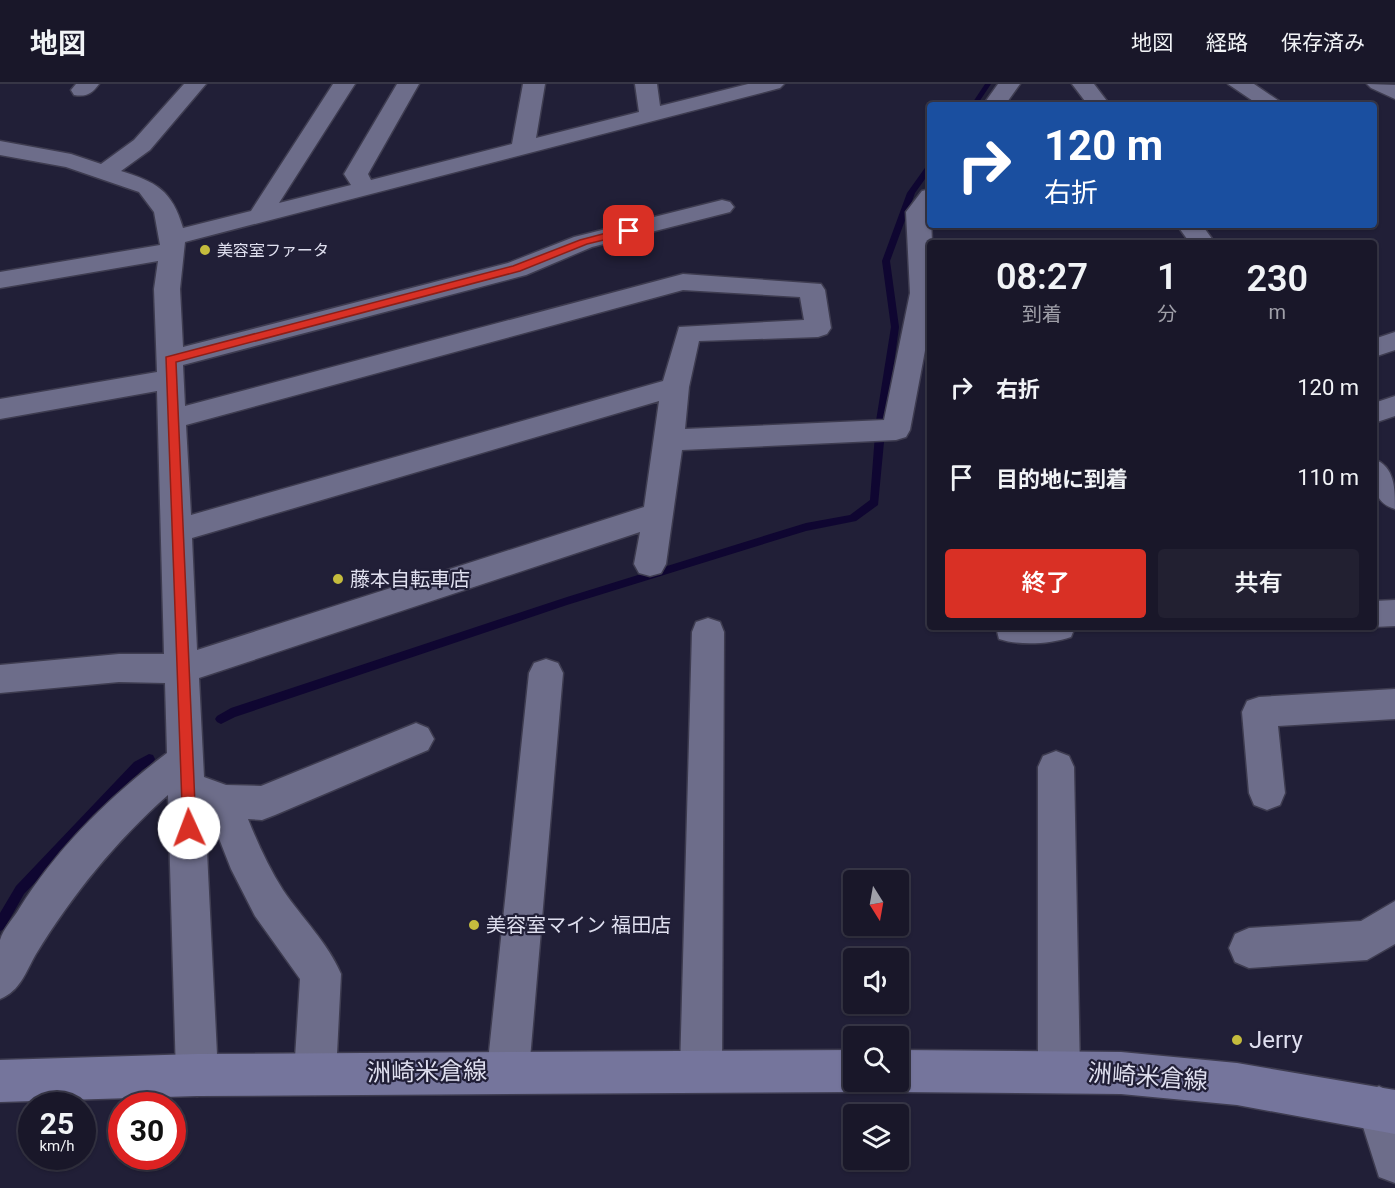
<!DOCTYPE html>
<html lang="ja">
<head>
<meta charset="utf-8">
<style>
  body { margin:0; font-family:Roboto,"Noto Sans JP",sans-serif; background:#222031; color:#f1f3f6; height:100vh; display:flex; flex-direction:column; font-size:22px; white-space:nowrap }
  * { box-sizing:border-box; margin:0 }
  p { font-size:20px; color:#9f9fa8 }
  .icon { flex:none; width:33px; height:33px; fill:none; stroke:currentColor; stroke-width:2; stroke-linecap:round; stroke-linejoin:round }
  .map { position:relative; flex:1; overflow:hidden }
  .panel { position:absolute; left:927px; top:156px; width:450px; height:390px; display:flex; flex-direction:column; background:#191729; border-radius:6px; box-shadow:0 2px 4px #0004,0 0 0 2px #373646 }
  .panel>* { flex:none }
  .hud { position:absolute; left:927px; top:18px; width:450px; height:126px; border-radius:6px; box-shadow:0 2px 4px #0004,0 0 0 2px #373646; background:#1a4fa0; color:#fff; overflow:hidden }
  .needle { width:39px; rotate:169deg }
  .fabs { position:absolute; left:843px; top:786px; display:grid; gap:12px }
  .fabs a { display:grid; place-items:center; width:66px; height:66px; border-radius:6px; background:#191729; box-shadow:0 2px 4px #0004,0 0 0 2px #373646; font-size:30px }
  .speed { position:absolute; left:18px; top:1008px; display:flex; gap:12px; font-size:30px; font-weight:700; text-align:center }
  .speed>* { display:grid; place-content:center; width:78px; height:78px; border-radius:50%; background:#191729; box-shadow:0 2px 4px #0004,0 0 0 2px #373646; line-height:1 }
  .speed small { font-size:15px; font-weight:400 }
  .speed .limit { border:9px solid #d22; background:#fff; color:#111 }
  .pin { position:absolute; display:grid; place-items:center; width:51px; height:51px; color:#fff; margin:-26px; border-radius:12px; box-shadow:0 3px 9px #0006 }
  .me { position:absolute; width:66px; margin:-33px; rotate:358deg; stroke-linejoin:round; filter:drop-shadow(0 0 4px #0008) }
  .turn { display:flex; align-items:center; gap:21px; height:126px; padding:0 18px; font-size:27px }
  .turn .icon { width:78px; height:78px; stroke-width:2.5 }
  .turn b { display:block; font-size:42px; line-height:51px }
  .eta { display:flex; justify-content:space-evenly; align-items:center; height:102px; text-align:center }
  .eta b { font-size:36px; font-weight:600; line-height:42px }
  .button { display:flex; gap:12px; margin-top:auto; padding:12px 18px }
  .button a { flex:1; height:69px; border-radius:6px; background:#d93025; color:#fff; font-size:24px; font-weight:600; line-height:69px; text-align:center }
  .button a+a { background:#222031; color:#f1f3f6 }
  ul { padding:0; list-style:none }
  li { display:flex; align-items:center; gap:18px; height:90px; padding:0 18px }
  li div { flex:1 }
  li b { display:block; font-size:22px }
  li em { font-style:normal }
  header { display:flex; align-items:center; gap:36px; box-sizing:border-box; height:84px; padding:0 30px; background:#191729; border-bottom:2px solid #373646 }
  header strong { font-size:28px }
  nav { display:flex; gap:33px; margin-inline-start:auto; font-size:21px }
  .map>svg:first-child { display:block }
</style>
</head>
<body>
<header>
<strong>地図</strong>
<nav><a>地図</a><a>経路</a><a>保存済み</a></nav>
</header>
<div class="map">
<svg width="1395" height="1104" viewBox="0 0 1395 1104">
  <rect width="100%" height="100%" fill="#211f37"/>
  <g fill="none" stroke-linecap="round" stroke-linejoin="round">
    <path fill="#0f0631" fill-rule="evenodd" d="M985 0H991L977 21H971Z
      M927 81H930V88L915 109 890 177 899 243 886 337 878 421 856 437 806 447 567 521 235 633 221 640 217 638 215 635 217 632 231 624 567 513 806 439 850 431 870 416 876 337 891 243 882 177 907 109Z
      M149 670 153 671 155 675 153 679 142 686 24 810 4 845 0 847V829L16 802 134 678Z"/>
    <g stroke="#3e3c50" stroke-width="3">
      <path id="minor" d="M76 0H99C92 10 86 13 74 11L71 6Z
        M184 0H206L150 66 121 87C156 98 172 106 183 144L251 127 333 0H355L279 119 351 101 344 90 397 0H419L368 90 371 96 512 60 523 0H545L536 54 639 28 635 0H657L660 22 748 0H784L780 4 185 158 180 205 183 263 508 179 574 153 722 116 730 118 734 123 730 128 592 163 526 191 183 281 185 322 683 190 821 200 825 206 831 244 827 250 818 253 699 257 689 303 685 345 884 336 910 209 906 128 922 107 930 105 932 159H930V240L910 346 906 353 896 356 682 366 666 480 661 489 650 492 639 489 634 480 640 448 199 594 204 693 226 701 261 702 416 639 428 644 434 655 428 666 275 731 262 736 248 735C258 760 269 784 283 806 302 834 328 859 341 890L336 990 330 1005 315 1011 300 1005 294 990 300 895 255 832 231 785 209 729 205 727 218 991 212 1006 197 1012 182 1006 176 991 168 711C115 758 73 810 36 870 25 889 21 906 0 915 0 899 0 870 0 856 3 845 14 834 19 825 58 763 109 713 167 669L165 599 119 598 0 609V581L119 570H164L157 307 0 335V315L157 288 154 205 158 177 0 204V188L160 161 154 128 139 108 66 83 0 71V57L71 70 101 80 134 56ZM683 206 800 213 804 236 679 243 663 297 191 431 186 341ZM659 317 644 423 197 566 192 454Z
        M998 0H1020L1005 21H983Z
        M1072 0H1094L1110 21H1088Z
        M1228 0H1254L1285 21H1259Z
        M1367 0 1395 1V15L1371 4Z
        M1177 141H1202L1215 159H1190Z
        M1395 248V266L1374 273V255Z
        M1395 312V332L1374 339V319Z
        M1374 375C1395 383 1395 404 1395 425 1371 418 1374 397 1374 375Z
        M1395 516V542L1374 543H1373L1374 517Z
        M708 534 720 538 724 548 722 986 716 1001 701 1007 686 1001 680 986 692 548 696 538Z
        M996 543H1075L1071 553C1050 560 1020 562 999 555Z
        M546 575 558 579 563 589 529 987 523 1002 508 1008 493 1002 487 987 529 589 534 579Z
        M1395 605V635L1278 642 1285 709 1280 721 1267 726 1254 721 1249 709 1242 628 1247 617 1259 613Z
        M1056 667 1069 672 1074 683 1080 988 1074 1003 1059 1009 1044 1003 1038 988V683L1043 672Z
        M1395 817V860L1367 876 1249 884 1235 878 1229 864 1235 850 1249 844 1361 837Z
        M1379 1002 1395 1011V1099L1379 1093 1357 1024 1364 1009Z"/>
    </g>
    <g stroke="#3e3c50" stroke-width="3">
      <path id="secondary" d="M854 966V998H871L869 1002 854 1008 197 1012 0 1018V976L197 970Z
        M898 966 1121 968 1237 979 1395 1006V1050L1237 1021 1121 1010 898 1008 883 1002 881 998H898Z"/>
    </g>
    <use href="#minor" fill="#6d6d8a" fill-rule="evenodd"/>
    <use href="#secondary" fill="#75759c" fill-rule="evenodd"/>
  </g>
  <path fill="#d93025" stroke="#8d1f18" stroke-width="1.5" d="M629 143 633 144V149L587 160 520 187 176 278 196 744 194 749 189 751 183 749 166 273 513 182 580 156Z"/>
  <g fill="#c5bc3d" stroke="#211f37" stroke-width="2">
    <circle cx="205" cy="166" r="6"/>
    <circle cx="338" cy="495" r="6"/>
    <circle cx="474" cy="841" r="6"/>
    <circle cx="1237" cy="956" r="6"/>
  </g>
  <g text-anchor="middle" stroke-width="4.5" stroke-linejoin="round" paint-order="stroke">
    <g font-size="16" fill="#dfdfef" stroke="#211f37" text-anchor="start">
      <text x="217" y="172">美容室ファータ</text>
    </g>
    <g font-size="20" fill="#dfdfef" stroke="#211f37" text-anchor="start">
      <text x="350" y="502">藤本自転車店</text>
      <text x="486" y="848">美容室マイン 福田店</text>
    </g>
    <g font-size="24" fill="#dfdfef" stroke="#211f37" text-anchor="start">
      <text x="1249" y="964">Jerry</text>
    </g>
    <g font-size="24" fill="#dfdfef" stroke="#211f37">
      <text transform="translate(427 988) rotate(-1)" y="8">洲崎米倉線</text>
      <text transform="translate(1148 993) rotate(4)" y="8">洲崎米倉線</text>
    </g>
  </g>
</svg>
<div class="fabs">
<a><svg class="needle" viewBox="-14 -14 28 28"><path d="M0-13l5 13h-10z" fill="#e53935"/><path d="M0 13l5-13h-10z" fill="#9f9fa8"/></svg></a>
<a><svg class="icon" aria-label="sound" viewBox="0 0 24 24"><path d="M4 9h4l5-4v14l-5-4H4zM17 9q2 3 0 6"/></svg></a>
<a><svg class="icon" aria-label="search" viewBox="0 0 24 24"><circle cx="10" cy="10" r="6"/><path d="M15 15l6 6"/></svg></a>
<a><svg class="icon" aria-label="layers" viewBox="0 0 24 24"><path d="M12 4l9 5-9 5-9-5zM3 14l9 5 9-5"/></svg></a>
</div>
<div class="speed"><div>25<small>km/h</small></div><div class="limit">30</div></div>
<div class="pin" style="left:629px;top:147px;background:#d93025"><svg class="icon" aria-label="arrive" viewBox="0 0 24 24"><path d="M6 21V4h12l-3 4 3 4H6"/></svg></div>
<svg class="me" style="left:189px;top:744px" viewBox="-20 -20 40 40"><circle r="19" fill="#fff"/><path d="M0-13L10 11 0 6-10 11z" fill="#d93025"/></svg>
<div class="hud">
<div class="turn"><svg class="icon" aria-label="right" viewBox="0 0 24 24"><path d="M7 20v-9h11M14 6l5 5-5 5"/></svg><div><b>120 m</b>右折</div></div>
</div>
<section class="panel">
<div class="eta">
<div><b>08:27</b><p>到着</p></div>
<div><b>1</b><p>分</p></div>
<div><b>230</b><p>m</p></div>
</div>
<ul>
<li><svg class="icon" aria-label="right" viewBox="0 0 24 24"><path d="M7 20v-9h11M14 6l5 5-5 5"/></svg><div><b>右折</b></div><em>120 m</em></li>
<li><svg class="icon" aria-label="arrive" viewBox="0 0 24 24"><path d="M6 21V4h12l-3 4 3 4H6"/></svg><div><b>目的地に到着</b></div><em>110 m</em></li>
</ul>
<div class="button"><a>終了</a><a>共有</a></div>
</section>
</div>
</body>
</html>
